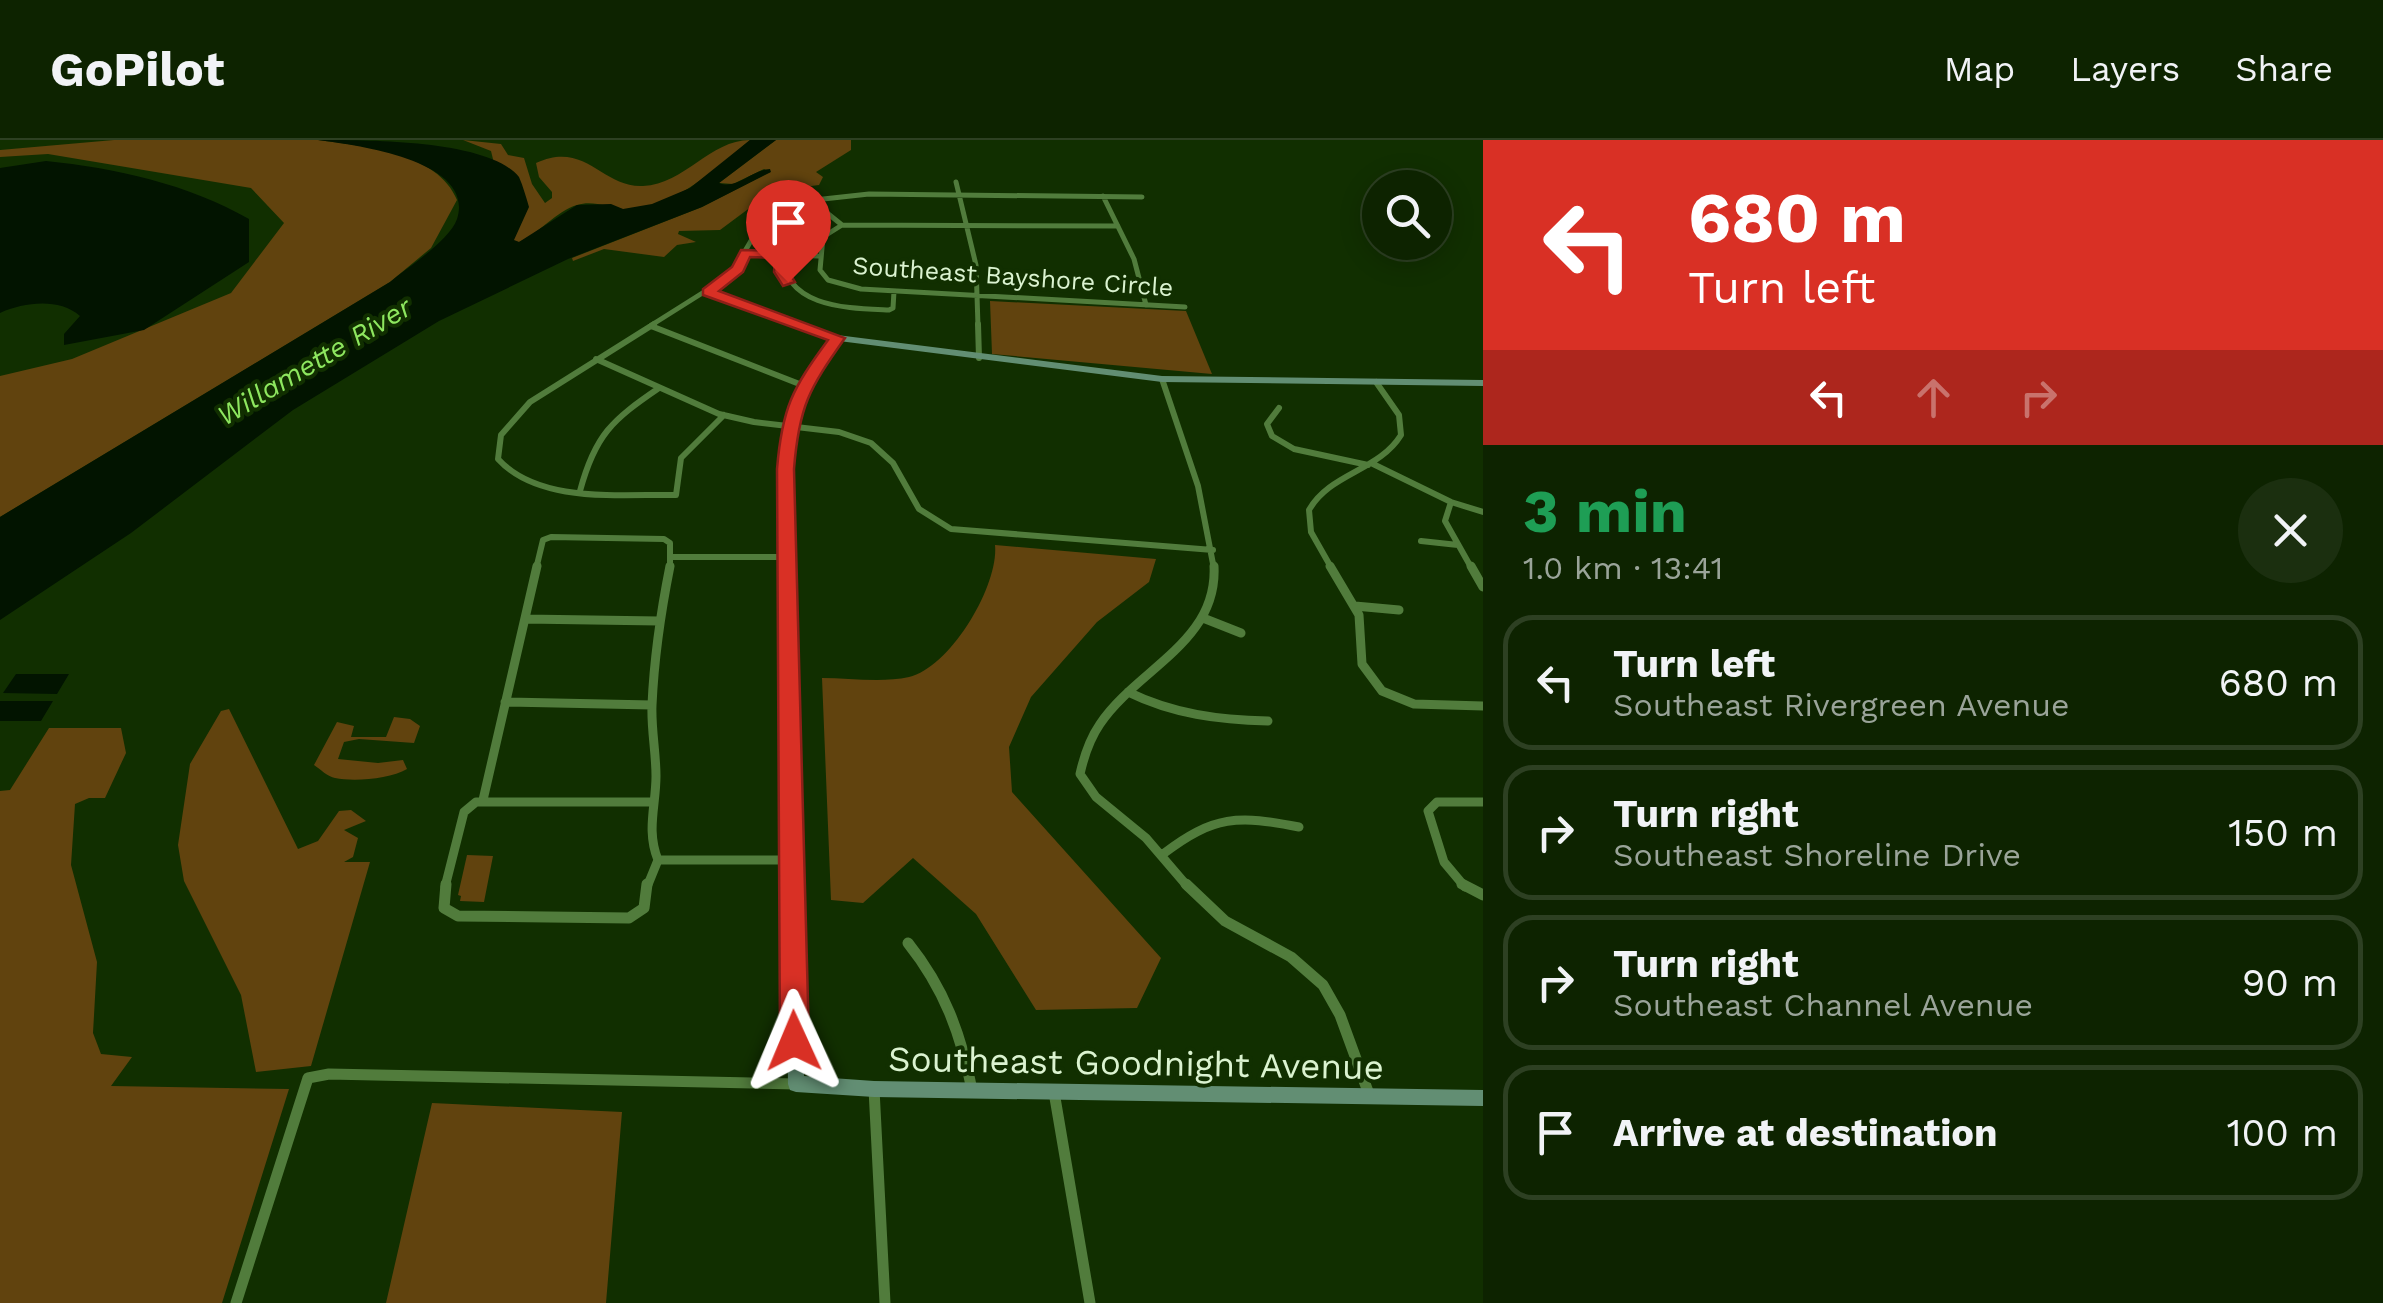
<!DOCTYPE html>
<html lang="en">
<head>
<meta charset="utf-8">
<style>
  body { margin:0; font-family:"Work Sans",sans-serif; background:#1b2f0f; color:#f1f3f6; height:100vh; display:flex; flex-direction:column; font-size:38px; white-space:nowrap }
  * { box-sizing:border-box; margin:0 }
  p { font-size:32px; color:#9aa499 }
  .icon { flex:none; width:55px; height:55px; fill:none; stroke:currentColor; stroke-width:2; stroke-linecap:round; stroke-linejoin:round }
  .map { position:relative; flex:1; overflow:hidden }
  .panel { display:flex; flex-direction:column; background:#0d2300; width:900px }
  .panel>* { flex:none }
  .top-card { background:#d93025; color:#fff; overflow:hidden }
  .buttons { position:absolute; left:1362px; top:30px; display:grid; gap:20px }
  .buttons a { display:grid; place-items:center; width:90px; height:90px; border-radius:50%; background:#0d2300; box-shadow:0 5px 25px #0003,0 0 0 2px #2d4022; font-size:50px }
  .pin { position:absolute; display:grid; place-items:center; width:85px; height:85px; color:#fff; margin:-102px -42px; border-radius:50% 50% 50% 0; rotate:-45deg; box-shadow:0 0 10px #0007 }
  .pin .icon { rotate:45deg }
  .me { position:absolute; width:110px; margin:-55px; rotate:359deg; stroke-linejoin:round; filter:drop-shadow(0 0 8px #0008) }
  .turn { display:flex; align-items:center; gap:35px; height:210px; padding:0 40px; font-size:45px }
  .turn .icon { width:130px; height:130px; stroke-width:2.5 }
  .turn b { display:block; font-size:70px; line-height:85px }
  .lanes { display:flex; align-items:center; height:95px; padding:0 40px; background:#0003; justify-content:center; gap:50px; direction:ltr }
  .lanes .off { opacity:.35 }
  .round { display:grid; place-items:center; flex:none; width:105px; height:105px; border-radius:52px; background:#1b2f0f }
  .headline { display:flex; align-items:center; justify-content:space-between; height:170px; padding:0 40px }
  h1 { font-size:60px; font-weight:700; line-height:75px; color:#1e9e55 }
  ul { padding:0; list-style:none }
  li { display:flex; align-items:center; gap:30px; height:135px; margin:0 20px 15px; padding:0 20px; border:5px solid #2d4022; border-radius:30px }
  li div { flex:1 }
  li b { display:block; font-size:38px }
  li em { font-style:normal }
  header { display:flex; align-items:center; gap:60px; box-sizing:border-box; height:140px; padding:0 50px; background:#0d2300; border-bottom:2px solid #2d4022 }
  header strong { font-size:48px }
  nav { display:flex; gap:55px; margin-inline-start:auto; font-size:35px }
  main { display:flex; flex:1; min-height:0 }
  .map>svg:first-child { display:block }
</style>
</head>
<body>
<header>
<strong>GoPilot</strong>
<nav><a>Map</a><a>Layers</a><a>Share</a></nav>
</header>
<main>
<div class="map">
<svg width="1483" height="1163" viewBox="0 0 1483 1163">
  <rect width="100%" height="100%" fill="#112f00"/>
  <path fill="#61430e" d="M114 0H318C363 6 438 12 457 60L431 108 390 142 0 377V236L72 219 231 153 284 83 251 48 48 14 0 17V10Z
    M463 0 501 4 508 15 524 18 532 44 545 63 552 58V52L539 37 536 23C586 0 602 48 643 46 685 44 710 0 750 0 719 26 668 74 623 69 608 68 594 60 577 65 556 71 539 94 519 102L513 101 491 11Z
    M776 0H851V10L816 32 823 37 819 45 796 48 755 64 720 90 679 91 678 94 696 102 677 105 664 117 604 109 573 121 572 118 702 67 770 32 764 29 733 44 719 43Z
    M990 161 1186 171 1212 234 992 214Z
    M995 405 1156 419 1149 442 1097 482 1031 557 1009 607 1012 652 1161 818 1137 868 1036 870 976 774 913 718 863 763 831 760 822 538C849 538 882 543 909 537 951 527 999 445 995 405Z
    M229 569 298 709 318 701 339 671 351 670 366 681 344 690 358 698 353 717 344 722H370L311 926 256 932 241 855 184 741 178 705 190 624 221 571Z
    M394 577 410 579 420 586 414 603 359 599 344 602 338 619 378 623 403 620 407 629C390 639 354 642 335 638 328 637 320 629 314 625L337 582 354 586 351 597H386Z
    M49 588H121L126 613 105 658H89L75 664 71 725 97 822 93 893 101 914 132 917 111 946 289 949 222 1163H0V651L10 650Z
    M467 715 493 716 484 762 460 761 461 756 458 755Z
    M432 963 622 972 606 1163H386Z"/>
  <path fill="#021400" d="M318 0C371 0 489 0 519 37 523 46 526 57 529 67L514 100 519 102 577 65 611 64 623 69 652 64 690 48 750 0H776L719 43C737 50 751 30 770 29L771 32 702 67 568 119 439 181 293 270 131 393 0 480V377L390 142C408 127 450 100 457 79 476 20 355 5 318 0Z
    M46 21C115 28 188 44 249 79V122L144 190 64 205V194L80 176C59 158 25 162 0 173V28Z
    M16 534H69L57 554 3 553Z
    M0 561H53L41 581H0Z"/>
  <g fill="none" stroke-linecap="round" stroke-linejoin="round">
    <path stroke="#517c3c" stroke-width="5" d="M956 42 976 125 978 186
      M1103 56 1134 119 1146 165
      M811 60 842 85
      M1118 86 842 85 823 97 820 130 828 140 861 149 1185 167
      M745 113 818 116
      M781 114C786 168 846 168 889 170L893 168 894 151
      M708 152 804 186
      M650 186 731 135 762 82 805 61 869 54 1142 57"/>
    <path stroke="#517c3c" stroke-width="6" d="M654 184 530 262 501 295 498 319C539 364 620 354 676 355L681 318 724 275
      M797 184 837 198
      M978 184 979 218
      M651 186 802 245
      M596 219 719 274 754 282 839 292 871 303 893 323 919 369 951 389 1213 410
      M1162 239 1198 346 1214 429
      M1279 268 1267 284 1272 296 1294 309 1368 325
      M1371 323 1451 362 1483 372
      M580 351C595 295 612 280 659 248
      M1451 362 1445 381 1472 429
      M1421 401 1458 405
      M672 417H786
      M536 429 543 400 551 397 664 399 670 403V429
      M1332 429 1311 392 1309 370C1330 333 1379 331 1401 295L1399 275 1376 242"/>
    <path stroke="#517c3c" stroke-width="9" d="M1330 426 1359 475 1362 524 1382 551 1414 564 1483 566
      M1471 426 1483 447
      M1355 466 1399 470
      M1203 478 1241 493
      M525 479 659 481
      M1128 552C1173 574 1219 580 1268 581
      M505 562 652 565
      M483 660 537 426
      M1163 714C1214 675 1238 675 1299 687
      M658 720C646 690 656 666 656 636 656 612 651 589 652 565 654 520 661 471 670 426
      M658 720H790
      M445 747 464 672 476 662H651
      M647 747 658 720
      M1188 747 1146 698 1096 657 1080 634C1084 616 1089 600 1100 584 1137 529 1218 502 1214 426
      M1465 747 1444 722 1428 671 1437 662H1483"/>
    <path stroke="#517c3c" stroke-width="11" d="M446 744 444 768 458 776 629 778 644 768 647 744
      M1186 744 1225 781 1291 817 1323 845 1340 875 1370 957
      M1462 744 1483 755
      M908 803C944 848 961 894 972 950
      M874 949 885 1163
      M1054 952 1090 1163
      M236 1163 308 938 329 934 796 944"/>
    <path fill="#628e73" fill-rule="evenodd" d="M837 195 1162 236 1483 240V246L1162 242 839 201C808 240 795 280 790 329L804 936 874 941 1483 950V966L874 957 796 952 790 950 788 944 780 329C787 275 800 239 834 196Z"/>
  </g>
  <path fill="#d93025" stroke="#8d1f18" stroke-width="2.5" d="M741 110 786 111 789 132 795 142 783 146 774 132 775 118 750 117 743 132 719 151 845 198C809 249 799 266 794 329L809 901 804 911 794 915 784 911 780 901 777 329C782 268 792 249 828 200L703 155V149L732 127Z"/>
  <g text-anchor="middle" stroke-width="8" stroke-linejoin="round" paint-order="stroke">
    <g font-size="25" fill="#dbf3d0" stroke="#112f00">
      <text transform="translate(1013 136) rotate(4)" y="9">Southeast Bayshore Circle</text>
    </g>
    <g font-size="28" font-style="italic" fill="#8ee75f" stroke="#112f00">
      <text transform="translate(314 221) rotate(-31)" y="10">Willamette River</text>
    </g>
    <g font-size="35" fill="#dbf3d0" stroke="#112f00">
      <text transform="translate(1136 923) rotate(1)" y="12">Southeast Goodnight Avenue</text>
    </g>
  </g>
</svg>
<div class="buttons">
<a><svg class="icon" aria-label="search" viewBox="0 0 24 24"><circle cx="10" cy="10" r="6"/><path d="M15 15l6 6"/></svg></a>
</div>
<div class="pin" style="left:788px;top:142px;background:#d93025"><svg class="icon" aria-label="arrive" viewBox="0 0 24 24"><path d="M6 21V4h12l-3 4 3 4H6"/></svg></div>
<svg class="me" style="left:794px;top:901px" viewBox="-20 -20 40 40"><path d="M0-17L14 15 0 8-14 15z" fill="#d93025" stroke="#fff" stroke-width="4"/></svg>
</div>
<section class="panel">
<div class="top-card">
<div class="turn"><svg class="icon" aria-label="left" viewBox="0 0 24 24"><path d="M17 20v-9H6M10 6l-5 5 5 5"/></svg><div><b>680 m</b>Turn left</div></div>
<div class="lanes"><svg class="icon" aria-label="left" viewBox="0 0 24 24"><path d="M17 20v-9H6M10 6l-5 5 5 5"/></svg><svg class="icon off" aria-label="ahead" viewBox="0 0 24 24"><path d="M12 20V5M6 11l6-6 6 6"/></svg><svg class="icon off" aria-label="right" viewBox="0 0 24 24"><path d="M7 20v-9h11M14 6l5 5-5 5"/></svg></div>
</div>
<div class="headline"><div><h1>3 min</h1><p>1.0 km · 13:41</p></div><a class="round"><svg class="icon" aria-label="close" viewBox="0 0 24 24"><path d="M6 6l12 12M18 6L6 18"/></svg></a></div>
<ul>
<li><svg class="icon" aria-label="left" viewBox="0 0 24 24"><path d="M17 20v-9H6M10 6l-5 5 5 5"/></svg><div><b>Turn left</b><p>Southeast Rivergreen Avenue</p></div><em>680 m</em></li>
<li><svg class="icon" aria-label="right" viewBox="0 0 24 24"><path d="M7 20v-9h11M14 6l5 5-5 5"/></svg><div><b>Turn right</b><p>Southeast Shoreline Drive</p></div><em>150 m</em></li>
<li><svg class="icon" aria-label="right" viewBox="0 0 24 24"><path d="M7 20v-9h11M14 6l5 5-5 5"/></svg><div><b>Turn right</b><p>Southeast Channel Avenue</p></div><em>90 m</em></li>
<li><svg class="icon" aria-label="arrive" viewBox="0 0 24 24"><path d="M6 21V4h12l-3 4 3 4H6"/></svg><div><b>Arrive at destination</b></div><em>100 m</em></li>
</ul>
</section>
</main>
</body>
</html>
